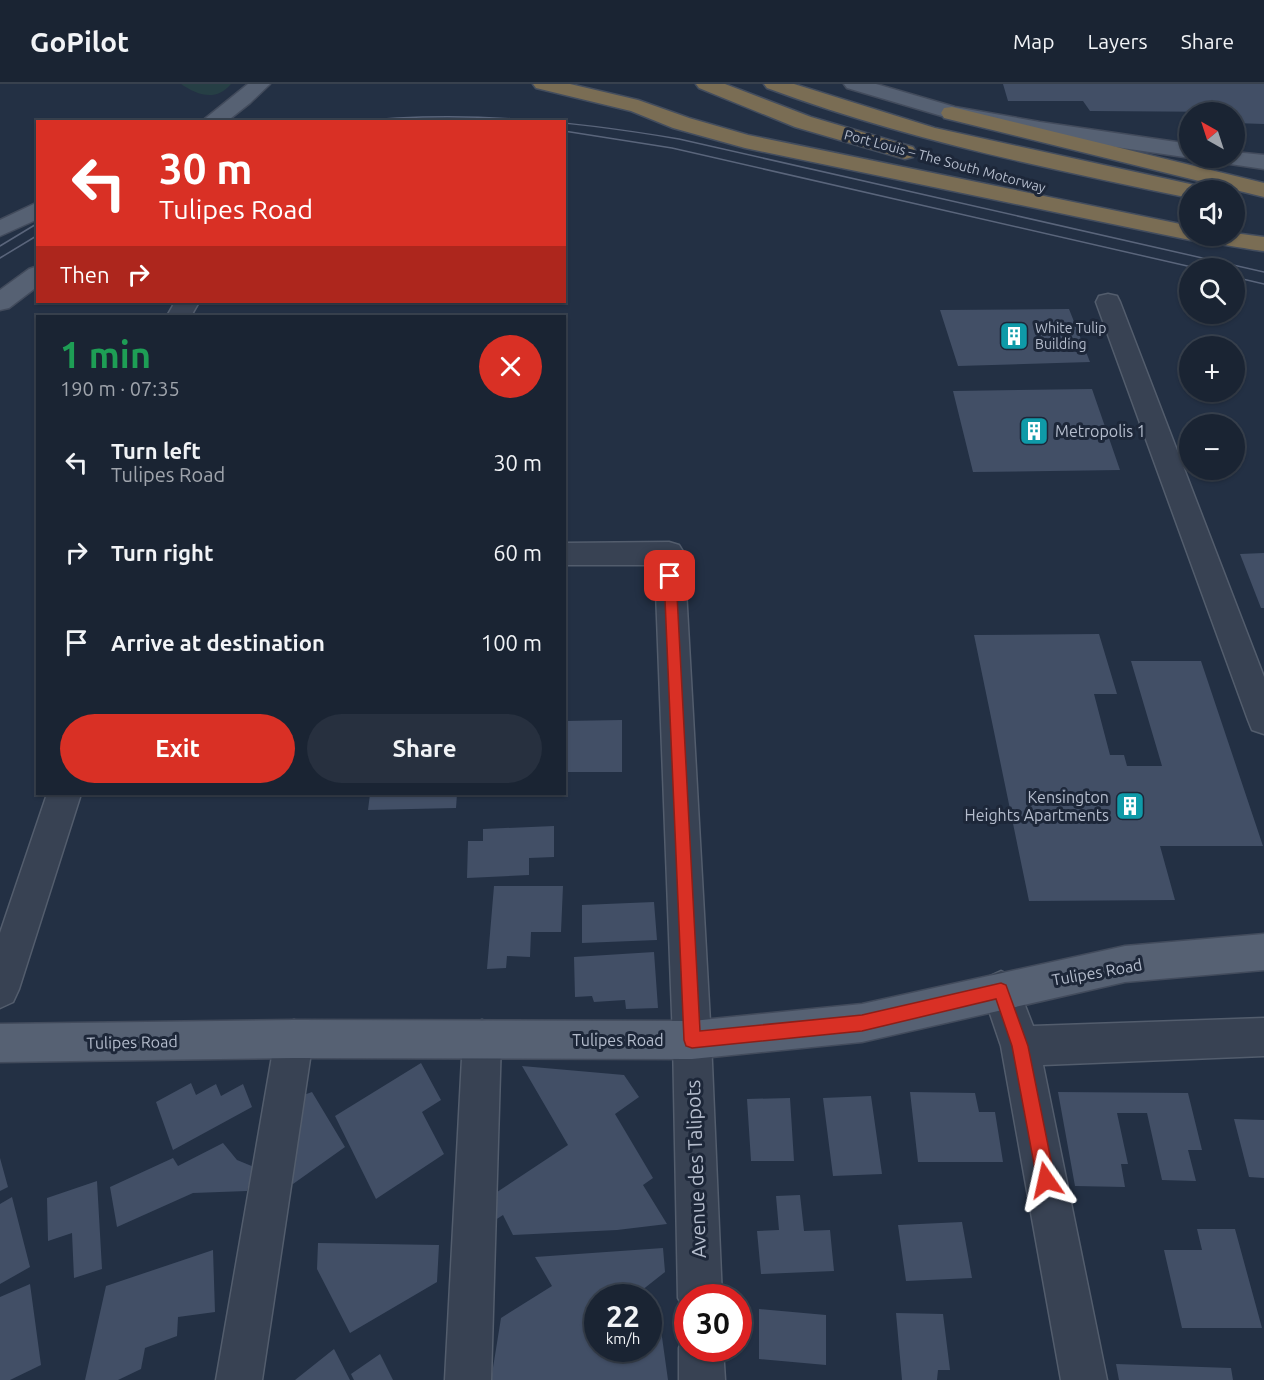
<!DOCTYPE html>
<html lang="en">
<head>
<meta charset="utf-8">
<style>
  body { margin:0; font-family:Ubuntu,sans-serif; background:#27303f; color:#f1f3f6; height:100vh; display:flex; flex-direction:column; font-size:22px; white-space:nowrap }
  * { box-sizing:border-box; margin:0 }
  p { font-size:20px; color:#9fa4ac }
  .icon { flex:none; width:33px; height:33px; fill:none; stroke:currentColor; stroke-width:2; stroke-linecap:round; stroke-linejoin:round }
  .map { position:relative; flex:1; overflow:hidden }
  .panel { position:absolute; left:36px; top:231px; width:530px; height:480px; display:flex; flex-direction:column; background:#1a2433; border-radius:0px; box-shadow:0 2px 4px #0004,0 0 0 2px #38414e }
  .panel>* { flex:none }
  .top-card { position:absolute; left:36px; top:36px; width:530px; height:183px; border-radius:0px; box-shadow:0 2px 4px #0004,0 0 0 2px #38414e; background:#d93025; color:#fff; overflow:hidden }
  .needle { width:39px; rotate:321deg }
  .controls { position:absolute; left:1179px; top:18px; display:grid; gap:12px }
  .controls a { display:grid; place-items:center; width:66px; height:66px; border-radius:50%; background:#1a2433; box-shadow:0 2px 4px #0004,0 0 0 2px #38414e; font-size:30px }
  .speed { position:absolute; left:584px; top:1200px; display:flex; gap:12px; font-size:30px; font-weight:700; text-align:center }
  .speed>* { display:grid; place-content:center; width:78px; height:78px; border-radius:50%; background:#1a2433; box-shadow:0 2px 4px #0004,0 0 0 2px #38414e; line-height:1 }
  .speed small { font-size:15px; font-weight:400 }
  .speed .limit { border:9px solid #d22; background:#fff; color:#111 }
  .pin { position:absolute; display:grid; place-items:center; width:51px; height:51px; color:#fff; margin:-26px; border-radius:12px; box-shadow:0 3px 9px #0006 }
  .me { position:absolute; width:66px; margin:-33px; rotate:349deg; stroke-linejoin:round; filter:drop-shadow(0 0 4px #0008) }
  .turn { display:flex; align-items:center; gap:21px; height:126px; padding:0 24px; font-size:27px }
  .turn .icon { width:78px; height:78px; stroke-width:2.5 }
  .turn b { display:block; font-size:42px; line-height:51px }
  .then { display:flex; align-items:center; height:57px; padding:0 24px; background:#0003; gap:12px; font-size:22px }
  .round { display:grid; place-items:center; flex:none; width:63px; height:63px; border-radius:32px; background:#27303f }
  .headline { display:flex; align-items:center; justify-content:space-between; height:102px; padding:0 24px }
  h1 { font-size:36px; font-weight:700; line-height:45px; color:#1e9e55 }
  .action { display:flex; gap:12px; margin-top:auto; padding:12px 24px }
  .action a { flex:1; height:69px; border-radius:36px; background:#d93025; color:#fff; font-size:24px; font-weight:700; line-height:69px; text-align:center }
  .action a+a { background:#27303f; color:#f1f3f6 }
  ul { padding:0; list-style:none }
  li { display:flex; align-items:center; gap:18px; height:90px; padding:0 24px }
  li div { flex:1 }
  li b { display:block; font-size:22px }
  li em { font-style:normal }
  header { display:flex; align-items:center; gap:36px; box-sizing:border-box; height:84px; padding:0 30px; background:#1a2433; border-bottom:2px solid #38414e }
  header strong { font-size:28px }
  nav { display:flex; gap:33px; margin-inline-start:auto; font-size:21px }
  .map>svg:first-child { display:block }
</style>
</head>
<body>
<header>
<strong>GoPilot</strong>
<nav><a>Map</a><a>Layers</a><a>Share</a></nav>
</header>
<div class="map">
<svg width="1264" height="1296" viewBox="0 0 1264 1296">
  <rect width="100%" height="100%" fill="#233044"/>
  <path fill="#263f45" d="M181 0H231C216 18 197 11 181 0Z"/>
  <path fill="#424f66" d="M1003 0H1264V40L1234 39V28L1090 27 1083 17H1008Z
    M1069 225 1090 278 958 282 940 226Z
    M1092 305 1120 386 973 388 953 307Z
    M1264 469V524H1261L1240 470Z
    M1099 550 1117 610H1094L1110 671H1124L1127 682H1162L1131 577H1201L1263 762H1160L1175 816 1029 817 974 551Z
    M622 636V688H564V637Z
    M370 710H457L456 724 368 726Z
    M554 742V773L529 774V791L467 794 468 757H483V745Z
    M494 802H563L561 848H531L530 873 507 872 506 884 487 885Z
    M654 818 657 856 582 859V821Z
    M654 868 658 924 626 925 625 916 594 918 592 912 575 913 574 873Z
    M421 979 441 1016 422 1028 444 1070 376 1115 335 1032Z
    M522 982 624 991 639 1013 615 1030 653 1094 643 1101 667 1140 617 1146 513 1151 503 1131 492 1138 491 1112 568 1061Z
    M191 999 196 1011 216 1000 221 1012 243 1000 252 1023 173 1066 156 1018Z
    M312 1008 345 1063 293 1100 286 1087 301 1012Z
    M910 1008 975 1009 979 1028H995L1003 1078H918Z
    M1058 1008 1188 1009 1202 1066H1188L1196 1097 1162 1096 1147 1029H1117L1128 1080H1121L1125 1103 1075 1102Z
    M871 1012 882 1090 833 1092 823 1014Z
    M790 1014 794 1077H751L747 1015Z
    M1234 1035 1264 1036V1094L1249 1093Z
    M223 1059 237 1076 254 1083 247 1107 193 1109 117 1143 110 1103 173 1074 178 1082Z
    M0 1074 8 1103 0 1107Z
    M97 1097 102 1185 74 1194 72 1149 48 1157 47 1114Z
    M800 1111 804 1147 830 1146 834 1187 761 1190 757 1147 779 1146 776 1112Z
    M12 1113 30 1183 0 1200V1120Z
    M962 1138 972 1194 906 1197 898 1141Z
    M1197 1145H1235L1262 1244H1182L1164 1166H1202Z
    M318 1159 439 1161 437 1198 350 1249 317 1185Z
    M663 1164 665 1188 632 1214H597V1264H648V1224L650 1223 661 1246 668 1296H491L501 1234 552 1202 535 1173Z
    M213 1166 215 1228 178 1233 177 1252 145 1264 141 1285 118 1296H85L106 1202Z
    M30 1200 41 1281 10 1296H0V1213Z
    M759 1225 826 1231V1281L759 1275Z
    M896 1229 943 1230 950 1286H938L937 1296H902Z
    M334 1265 350 1296H295Z
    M380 1270 393 1296H354L351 1290Z
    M1116 1280 1231 1284 1233 1296H1119Z"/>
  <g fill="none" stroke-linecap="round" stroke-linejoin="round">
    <g stroke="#535d6d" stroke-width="3">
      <path id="minor" d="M1108 210 1117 212 1120 218 1264 593V650L1252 646 1248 636 1096 218 1099 212Z
        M175 218H199L191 232H167Z
        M669 458 679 461 684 469 711 956 722 1214H687V1230L678 1214 673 956 655 481H564V459Z
        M47 710H81L19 905 13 918 0 924V849Z
        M1001 887 1014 893 1033 942 1264 934V972L1043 981 1107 1296H1061L1001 962 982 906 988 893Z
        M294 936 308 941 313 955 262 1296H216L275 955 280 941Z
        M482 936 496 941 501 955 491 1296H445L463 955 468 941Z
        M685 1248H687V1264H723L725 1296H679V1264Z"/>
    </g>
    <g stroke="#424b5c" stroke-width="3">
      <path id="major" d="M248 0H270L250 19 226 38H201Z
        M844 0H876L955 23 1040 38 1190 60 1191 74 1040 52 952 35 847 4Z
        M1234 68 1264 71V85L1223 79 1220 74H1234Z
        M38 118V135L0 152V136Z
        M38 182V202L9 224 0 226V206L29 185Z
        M1264 850V886L1125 898 862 958 692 975 294 974 0 978V940L294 936 692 937 862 920 1125 862Z"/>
    </g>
    <g stroke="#434d5e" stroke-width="3">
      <path id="highway" d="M533 0H570L638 16 689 34 748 51 1190 142V152H1234V149L1264 153V167C1253 166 1194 155 1190 156L745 64 673 44 631 27 536 4Z
        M696 0H725L811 33 913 63 916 68 913 73 905 75 795 43 699 4Z
        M764 0H794L935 44 1190 100 1198 102 1201 106H1190V114C1046 84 904 55 767 4Z
        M952 23 1264 99V113L944 34 941 29 944 24Z"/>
    </g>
    <use href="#minor" fill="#384253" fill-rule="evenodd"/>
    <use href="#major" fill="#566173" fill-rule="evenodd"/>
    <use href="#highway" fill="#7a6d54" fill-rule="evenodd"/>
    <path stroke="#5a657b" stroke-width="1.5" d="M348 38C460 26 568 36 679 55L1264 188
      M564 47 672 64 1196 184
      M0 162 38 139
      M0 174 38 151
      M1234 193 1264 200"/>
  </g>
  <path fill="#d93025" stroke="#8d1f18" stroke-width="1.5" d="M670 487 676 492 700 947 862 931 1001 899 1006 901 1028 962 1055 1096 1052 1102 1046 1104 1040 1102 1037 1096 1012 962 996 915 862 947 692 964 686 962 684 956 664 492Z"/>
  <defs>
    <g id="building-square" transform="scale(1.5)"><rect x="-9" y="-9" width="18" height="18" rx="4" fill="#0f9aa8" stroke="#1d2739"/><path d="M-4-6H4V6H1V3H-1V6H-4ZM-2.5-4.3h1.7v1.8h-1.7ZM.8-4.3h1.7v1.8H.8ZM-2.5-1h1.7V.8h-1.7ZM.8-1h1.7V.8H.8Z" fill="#fff"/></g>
  </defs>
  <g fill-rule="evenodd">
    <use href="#building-square" x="1014" y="252"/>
    <use href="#building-square" x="1034" y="347"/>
    <use href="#building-square" x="1130" y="722"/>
  </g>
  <g text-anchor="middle" stroke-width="6" stroke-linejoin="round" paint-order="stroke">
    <g font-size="14" fill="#b5bdcd" stroke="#1d2739">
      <text transform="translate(945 77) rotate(15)" y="5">Port Louis – The South Motorway</text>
    </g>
    <g font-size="14" fill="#b5bdcd" stroke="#1d2739" text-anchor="start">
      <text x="1035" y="249">White Tulip<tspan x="1035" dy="16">Building</tspan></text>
    </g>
    <g font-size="16" fill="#b5bdcd" stroke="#1d2739" text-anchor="start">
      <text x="1055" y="353">Metropolis 1</text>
      <text x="1109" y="719" text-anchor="end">Kensington<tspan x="1109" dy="18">Heights Apartments</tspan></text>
    </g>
    <g font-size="16" fill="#b5bdcd" stroke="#1d2739">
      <text transform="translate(1097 888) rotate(-10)" y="6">Tulipes Road</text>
      <text x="618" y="962">Tulipes Road</text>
      <text transform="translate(132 958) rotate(-1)" y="6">Tulipes Road</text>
    </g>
    <g font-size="20" fill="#b5bdcd" stroke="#1d2739">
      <text transform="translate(696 1085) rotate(-92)" y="7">Avenue des Talipots</text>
    </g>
  </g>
</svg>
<div class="controls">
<a><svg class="needle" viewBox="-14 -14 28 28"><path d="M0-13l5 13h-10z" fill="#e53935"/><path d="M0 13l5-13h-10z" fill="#9fa4ac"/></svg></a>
<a><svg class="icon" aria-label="sound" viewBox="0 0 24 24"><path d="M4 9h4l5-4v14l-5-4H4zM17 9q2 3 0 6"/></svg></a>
<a><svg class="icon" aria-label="search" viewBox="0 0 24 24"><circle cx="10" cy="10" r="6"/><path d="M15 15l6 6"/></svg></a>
<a>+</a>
<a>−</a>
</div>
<div class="speed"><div>22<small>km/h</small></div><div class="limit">30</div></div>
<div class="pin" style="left:670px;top:492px;background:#d93025"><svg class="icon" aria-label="arrive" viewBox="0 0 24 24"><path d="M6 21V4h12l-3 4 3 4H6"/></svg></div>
<svg class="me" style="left:1046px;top:1096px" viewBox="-20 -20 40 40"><path d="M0-17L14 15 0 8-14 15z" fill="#d93025" stroke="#fff" stroke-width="4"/></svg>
<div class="top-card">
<div class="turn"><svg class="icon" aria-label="left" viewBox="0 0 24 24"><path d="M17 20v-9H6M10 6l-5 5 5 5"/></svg><div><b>30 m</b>Tulipes Road</div></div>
<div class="then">Then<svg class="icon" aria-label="right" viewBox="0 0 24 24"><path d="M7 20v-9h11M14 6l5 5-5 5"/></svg></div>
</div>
<section class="panel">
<div class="headline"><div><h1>1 min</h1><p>190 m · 07:35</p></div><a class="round" style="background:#d93025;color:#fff"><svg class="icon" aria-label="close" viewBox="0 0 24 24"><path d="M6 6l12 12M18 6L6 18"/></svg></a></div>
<ul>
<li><svg class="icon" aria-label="left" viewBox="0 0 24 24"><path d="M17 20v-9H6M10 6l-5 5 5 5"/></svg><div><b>Turn left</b><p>Tulipes Road</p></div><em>30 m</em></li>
<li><svg class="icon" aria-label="right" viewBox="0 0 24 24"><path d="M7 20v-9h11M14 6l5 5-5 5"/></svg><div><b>Turn right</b></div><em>60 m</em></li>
<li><svg class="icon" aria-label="arrive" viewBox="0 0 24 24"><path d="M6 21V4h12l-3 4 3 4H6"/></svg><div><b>Arrive at destination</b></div><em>100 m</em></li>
</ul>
<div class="action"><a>Exit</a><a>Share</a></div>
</section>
</div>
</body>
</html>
